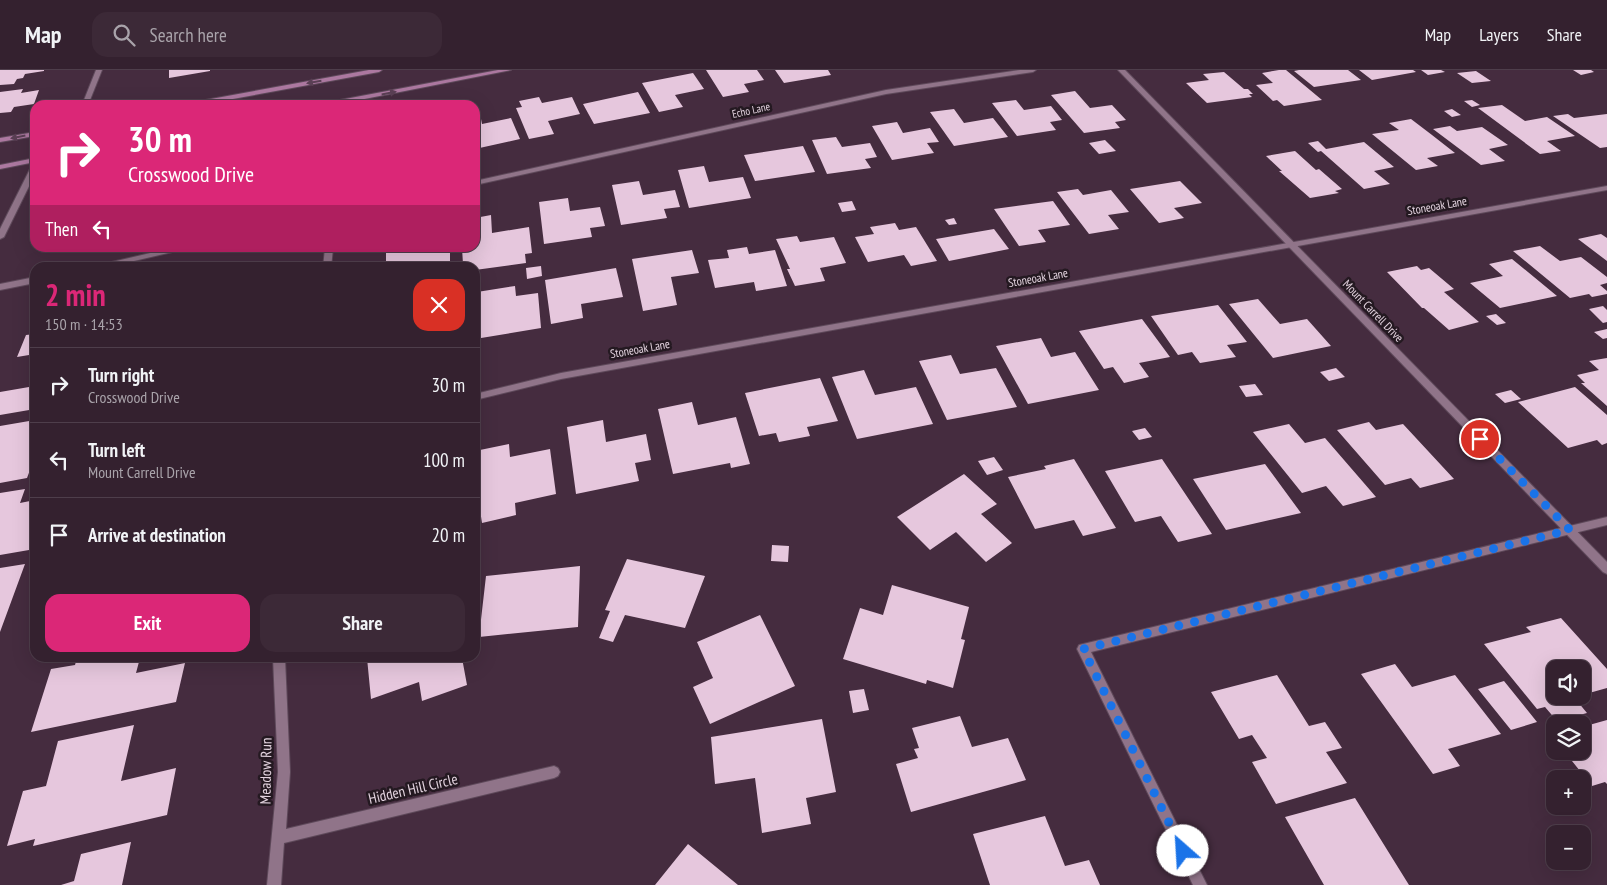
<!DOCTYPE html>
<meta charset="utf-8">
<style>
:root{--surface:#34212f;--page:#3c2937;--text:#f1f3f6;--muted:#a9a3aa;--line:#4e3e4b;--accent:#db2777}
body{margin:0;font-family:"PT Sans Narrow",sans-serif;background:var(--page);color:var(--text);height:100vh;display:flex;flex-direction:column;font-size:19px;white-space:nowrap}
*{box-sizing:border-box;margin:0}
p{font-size:16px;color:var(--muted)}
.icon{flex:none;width:28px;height:28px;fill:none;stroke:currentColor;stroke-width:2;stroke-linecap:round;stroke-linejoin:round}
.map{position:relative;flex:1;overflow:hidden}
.drawer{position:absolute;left:30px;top:192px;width:450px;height:400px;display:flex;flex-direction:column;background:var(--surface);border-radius:15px;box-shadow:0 5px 20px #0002,0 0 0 1px var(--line)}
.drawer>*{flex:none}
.top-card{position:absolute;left:30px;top:30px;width:450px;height:152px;border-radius:15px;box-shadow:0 5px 20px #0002,0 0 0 1px var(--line);background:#db2777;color:#fff;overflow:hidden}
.fabs{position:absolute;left:1546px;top:590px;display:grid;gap:10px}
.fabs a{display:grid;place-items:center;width:45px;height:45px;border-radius:10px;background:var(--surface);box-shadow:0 5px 20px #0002,0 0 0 1px var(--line);font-size:25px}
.pin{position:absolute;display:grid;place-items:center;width:42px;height:42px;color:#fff;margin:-21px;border:2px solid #fff;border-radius:50%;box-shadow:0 1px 5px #0007}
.me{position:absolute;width:55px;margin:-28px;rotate:334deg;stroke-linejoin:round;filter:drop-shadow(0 0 4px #0008)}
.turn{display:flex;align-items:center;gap:18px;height:105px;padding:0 15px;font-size:22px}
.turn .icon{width:65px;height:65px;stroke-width:2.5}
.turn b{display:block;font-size:35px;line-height:42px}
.then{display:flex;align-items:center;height:48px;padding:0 15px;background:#0003;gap:10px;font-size:19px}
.round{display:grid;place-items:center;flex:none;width:52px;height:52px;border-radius:15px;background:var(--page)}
.headline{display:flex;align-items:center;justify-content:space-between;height:85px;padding:0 15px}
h1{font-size:30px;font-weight:600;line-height:38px;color:var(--accent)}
.action{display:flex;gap:10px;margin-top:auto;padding:10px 15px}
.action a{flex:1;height:58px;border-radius:15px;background:var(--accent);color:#fff;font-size:20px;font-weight:600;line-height:58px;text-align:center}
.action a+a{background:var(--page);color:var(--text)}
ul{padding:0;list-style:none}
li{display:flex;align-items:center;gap:15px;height:75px;padding:0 15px;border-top:1px solid var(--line)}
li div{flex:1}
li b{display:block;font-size:19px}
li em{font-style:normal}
header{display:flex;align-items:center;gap:30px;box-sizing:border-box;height:70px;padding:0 25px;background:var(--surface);border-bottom:1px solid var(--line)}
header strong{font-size:24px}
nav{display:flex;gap:28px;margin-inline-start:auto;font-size:18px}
.search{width:350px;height:45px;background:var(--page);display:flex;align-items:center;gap:12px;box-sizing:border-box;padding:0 18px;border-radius:15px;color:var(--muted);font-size:19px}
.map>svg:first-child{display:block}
</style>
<header>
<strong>Map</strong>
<div class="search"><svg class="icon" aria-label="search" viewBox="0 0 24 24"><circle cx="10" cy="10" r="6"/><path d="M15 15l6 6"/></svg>Search here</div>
<nav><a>Map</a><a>Layers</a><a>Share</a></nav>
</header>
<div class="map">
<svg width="1607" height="815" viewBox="0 0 1607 815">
<rect width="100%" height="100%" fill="#452c3f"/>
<path fill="#e6c7dd" d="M0,0H44V1L25,4L23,8L17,9L14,14L0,15Z
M169,0H210V1L169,8Z
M706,0H757L764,10L744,14L749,22L723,27Z
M775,0H828L831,5L784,13Z
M1279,0H1286L1322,30L1284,36L1277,30L1273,31L1256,15L1273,13L1262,3Z
M1299,0H1348L1361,10L1314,17L1294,1Z
M1359,0H1413L1416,2L1372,10Z
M1421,0H1441L1445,2L1428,5Z
M1573,0H1591L1594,2L1581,5Z
M1476,1L1491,11L1472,13L1457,3Z
M1224,2L1244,19H1248L1253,24H1249L1252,27L1207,33L1186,13L1209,10L1203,4Z
M693,3L704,19L675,25L683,37L659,42L642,13Z
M23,19L21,23L39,20L34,34L14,37L11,42L0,43V22Z
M1075,21L1090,38L1112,35L1126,50L1115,52L1120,58L1084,63L1051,25Z
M638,22L650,43L594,54L583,34Z
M539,27L542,33L572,27L580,44L548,51L554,64L529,69L516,38L522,37L519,31Z
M1016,30L1024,40L1051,36L1062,50L1050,52L1056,60L1017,66L992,33Z
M1472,30L1480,35L1472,37L1464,31Z
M1502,35L1525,51L1547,47L1575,66L1547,71L1561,81L1540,84L1478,38Z
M954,39L964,53L993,48L1008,67L954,76L930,42Z
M1452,39L1461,45L1452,47L1444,41Z
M1568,44L1574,48L1607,44V77L1600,78L1553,46Z
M511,48L520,69L475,79V51L481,49L482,54Z
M1411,49L1432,65L1455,83L1427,88L1438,96L1416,100L1372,64L1399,60L1389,53Z
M897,52L903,63L930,58L939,72L927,73L934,83L892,90L872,56Z
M1450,56L1457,61L1482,57L1508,75L1489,79L1505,91L1481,95L1433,59Z
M836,67L842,77L870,73L877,87L865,89L871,98L827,104L812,70Z
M1105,70L1116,81L1099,84L1089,73Z
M1318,71L1326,79L1364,72L1394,97L1374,101L1390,114L1364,119L1321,81L1318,82L1308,73Z
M803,76L815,102L755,111L744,85Z
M1295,81L1316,100L1319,99L1342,119L1335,121L1339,123L1310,128L1279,101H1282L1266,86Z
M704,96L709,112L743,107L751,128L689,138L678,100Z
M639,111L643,125L675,120L680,137L664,139L667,148L621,155L612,115Z
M1180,111L1202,133L1174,138L1184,148L1159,153L1130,119Z
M1078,119L1083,125L1111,120L1129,142L1108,145L1119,159L1089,164L1057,122Z
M568,128L570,141L600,137L605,156L590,158L592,167L544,174L539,132Z
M852,131L856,140L842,142L838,133Z
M1053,131L1070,155L1038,160L1046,172L1019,176L994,139Z
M491,145L492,163L529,157L532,183L525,184L526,193L475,200V198H467V193L463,194L462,178H475V148Z
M954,148L957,154L949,155L945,150Z
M895,153L899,160L916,157L937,191L911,196L904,185L868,192L855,167L874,164L870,157Z
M994,159L1009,179L949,191L936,169Z
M1601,164L1607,168V191L1578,169Z
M797,166L800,172L834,167L846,193L820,198L825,211L795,216L787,199H790L776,169Z
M1540,176L1560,191L1581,187L1607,207V213L1600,215L1607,221V224L1592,227L1589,224L1570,228L1513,181Z
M747,177L749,184L775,180L787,216L756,221L754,212L715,218L708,190L729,188L727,180Z
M386,178H450V198H386Z
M692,180L699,203L671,207L677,235L643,241L632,189Z
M1512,189L1557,226L1500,238L1470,213L1503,206L1489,194Z
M541,196L542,206L527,209L526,198Z
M1417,196L1421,200L1429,198L1454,219L1444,222L1479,252L1449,260L1424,238H1422L1387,202Z
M616,198L623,227L581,234L583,248L551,254L545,210Z
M515,216L516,226L538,223L541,258L475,269L477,222Z
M1258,229L1280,254L1307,249L1331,276L1273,288L1229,234Z
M1218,235L1247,272L1227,275L1236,287L1200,293L1192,282L1178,285L1151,246Z
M1603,236L1607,240V252L1603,253L1589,239Z
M1496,244L1506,253L1497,255L1486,246Z
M1142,249L1170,287L1139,293L1149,307L1124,313L1113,297L1104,299L1079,261Z
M1607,259V268L1603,269L1594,262Z
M35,264V284L17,287L26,265Z
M1041,268L1051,287L1075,282L1099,320L1028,334L996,276Z
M951,285L960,304L996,298L1017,337L947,350L919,291Z
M1607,288V336L1581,313H1585L1577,305L1599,300L1589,291Z
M1336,298L1345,307L1329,311L1320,302Z
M864,300L875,325L916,317L933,354L857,369L832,307Z
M35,303V339L0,345V322L29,317Z
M820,308L838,351L807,357L810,366L779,372L776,363L759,366L745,323Z
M1255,314L1263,325L1246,327L1239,316Z
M1575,317L1607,345V373L1602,375L1597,370L1568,378L1518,332Z
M1511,320L1521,329L1505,333L1495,324Z
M692,332L698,355L736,347L750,394L731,398L730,393L673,404L658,339Z
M35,350V391L33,392L27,408L0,413V356Z
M603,350L606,372L646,364L651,390L635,393L639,411L576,424L567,357Z
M1369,352L1376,360L1403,354L1454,409L1420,418L1411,408L1385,415L1337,360Z
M1289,354L1305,373L1325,368L1376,427L1343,436L1326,416L1302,423L1253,362Z
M1145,358L1152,367L1139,370L1132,361Z
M509,374L510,387L550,379L556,424L515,433L516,445L482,453L480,440L475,441V381Z
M994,387L1003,400L987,405L978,391Z
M1074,389L1116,458L1083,466L1074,450L1035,459L1008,407L1046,399L1044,396Z
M1162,389L1212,464L1178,472L1161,446L1135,452L1105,401Z
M1265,394L1301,443L1226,460L1193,409Z
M964,404L997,434L981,444L1012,473L986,492L956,462L930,480L897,447Z
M25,419L20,433L35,430V464L29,480L0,485V423Z
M772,475L789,476L788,492L771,491Z
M627,489L705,506L685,558L625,545L613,572L599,568L610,541L605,540Z
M25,494L0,562V498Z
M580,496L578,557L479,567L486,506Z
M892,515L969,537L961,569L965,570L953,618L927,610L926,614L843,589L860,538L883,545Z
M760,545L795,616L710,654L693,617L713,608L697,572Z
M1561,548L1607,599V618L1582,625V599H1555V626H1573L1587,643L1557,651L1545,637L1537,639L1484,574L1531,562L1526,557Z
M77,588H140L136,603L185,593L176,632L31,662L51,599L75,595Z
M367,588H462L467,615L422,631L419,612L371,629Z
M1395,594L1412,617L1455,605L1501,664L1448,679L1460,696L1433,704L1361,604Z
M1277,605L1309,656L1325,652L1342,678L1326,682L1347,713L1276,734L1252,692L1267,688L1252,665L1239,669L1211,622Z
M1504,611L1537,652L1511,660L1478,619Z
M864,619L869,640L853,643L849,621Z
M960,646L972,677L1008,668L1026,710L911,742L896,694L918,688L914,679L919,678L912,658Z
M822,649L836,722L806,728L811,754L762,763L755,708L715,714L711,667Z
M1607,650V714L1605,712L1592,716L1564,681H1582V657Z
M134,655L121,711L176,698L167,745L33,776L35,769L7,776L23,721L46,716L58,671Z
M1355,728L1386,778L1409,815H1324L1285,747Z
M1045,746L1065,796L1089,790L1100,815H990L973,764Z
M131,772L122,815H61L74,811L81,784Z
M688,774L738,815H655Z"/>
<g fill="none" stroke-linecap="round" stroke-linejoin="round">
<defs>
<path id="minor" d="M96,0H102L88,35H82Z
M1020,0H1036L1033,2L886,24L475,115V111L886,20Z
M32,95H35V104L4,167L0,169V159Z
M1607,116V120L561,309L475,330V324L561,303Z
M172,178H185L181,180L104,198H86Z
M325,178H333L331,198H323Z
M35,207V213L0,220V214Z
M1607,447V455L1091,582L1207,815H1193L1079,583L1077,579L1079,575Z
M273,588H285L290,702L286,759L554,696L558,698L560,702L558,706L554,708L284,773L281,815H267L278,702Z"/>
<path id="tertiary" d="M1118,0H1125L1607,492V504L1603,502Z"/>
<path id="secondary" d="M369,0H382L379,2L200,35H186L189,33Z
M498,0H511L334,35H321L324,33Z
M35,62V66L0,72V68Z
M35,88V92L0,99V95Z"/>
</defs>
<use href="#minor" stroke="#5e495a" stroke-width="2"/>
<use href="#tertiary" stroke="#5e495a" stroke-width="2"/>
<use href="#secondary" stroke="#5e495a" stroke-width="2"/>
<use href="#minor" fill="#907489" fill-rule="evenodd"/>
<use href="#tertiary" fill="#907489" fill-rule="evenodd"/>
<use href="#secondary" fill="#ac78a0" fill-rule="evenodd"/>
</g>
<defs><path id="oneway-solid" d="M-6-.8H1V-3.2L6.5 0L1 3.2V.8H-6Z" transform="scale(1.25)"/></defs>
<g fill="#5a3f54">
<use href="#oneway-solid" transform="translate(314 12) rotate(170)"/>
<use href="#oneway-solid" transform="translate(389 23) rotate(-11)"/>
<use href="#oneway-solid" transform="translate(18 67) rotate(169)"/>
</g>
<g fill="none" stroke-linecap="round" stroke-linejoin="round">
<path stroke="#1a73e8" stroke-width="9" stroke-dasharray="0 16.2" d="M1183,781L1083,579L1570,460L1480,369"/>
</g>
<g text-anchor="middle" stroke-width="5" stroke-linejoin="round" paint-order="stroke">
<g font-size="11" fill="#e3d3df" stroke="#241921">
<text transform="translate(751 40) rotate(-12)" y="4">Echo Lane</text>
</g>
<g font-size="12" fill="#e3d3df" stroke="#241921">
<text transform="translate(1437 136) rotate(-10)" y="4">Stoneoak Lane</text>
<text transform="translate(1038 208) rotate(-10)" y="4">Stoneoak Lane</text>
<text transform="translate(1373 241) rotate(46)" y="4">Mount Carrell Drive</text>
<text transform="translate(640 279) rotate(-10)" y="4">Stoneoak Lane</text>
</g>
<g font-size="15" fill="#e3d3df" stroke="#241921">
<text transform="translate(266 701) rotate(-89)" y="5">Meadow Run</text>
<text transform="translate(413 719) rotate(-13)" y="5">Hidden Hill Circle</text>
</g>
</g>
</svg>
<div class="fabs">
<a><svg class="icon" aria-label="sound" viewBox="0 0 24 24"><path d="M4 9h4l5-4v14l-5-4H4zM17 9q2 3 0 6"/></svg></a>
<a><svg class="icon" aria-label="layers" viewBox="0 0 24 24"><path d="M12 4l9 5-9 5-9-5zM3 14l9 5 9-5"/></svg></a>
<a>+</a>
<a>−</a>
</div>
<div class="pin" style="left:1480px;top:369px;background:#d93025"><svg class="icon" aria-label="arrive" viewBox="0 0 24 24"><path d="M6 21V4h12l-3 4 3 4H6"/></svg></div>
<svg class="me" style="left:1183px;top:781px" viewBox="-20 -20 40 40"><circle r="19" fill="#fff"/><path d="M0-13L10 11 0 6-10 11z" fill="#1a73e8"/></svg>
<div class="top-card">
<div class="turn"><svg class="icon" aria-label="right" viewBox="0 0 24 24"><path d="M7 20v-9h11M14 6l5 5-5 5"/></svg><div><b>30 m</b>Crosswood Drive</div></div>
<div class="then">Then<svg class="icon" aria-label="left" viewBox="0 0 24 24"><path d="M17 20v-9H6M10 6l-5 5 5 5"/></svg></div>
</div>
<section class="drawer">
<div class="headline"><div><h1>2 min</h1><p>150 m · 14:53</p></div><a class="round" style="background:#d93025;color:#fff"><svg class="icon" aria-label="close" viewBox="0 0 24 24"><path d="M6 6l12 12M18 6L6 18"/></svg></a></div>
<ul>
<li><svg class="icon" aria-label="right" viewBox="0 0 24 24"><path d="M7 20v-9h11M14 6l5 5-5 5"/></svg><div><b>Turn right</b><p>Crosswood Drive</p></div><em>30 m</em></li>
<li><svg class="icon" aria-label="left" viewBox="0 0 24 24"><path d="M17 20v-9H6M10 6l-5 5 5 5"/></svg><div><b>Turn left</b><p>Mount Carrell Drive</p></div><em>100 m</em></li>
<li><svg class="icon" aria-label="arrive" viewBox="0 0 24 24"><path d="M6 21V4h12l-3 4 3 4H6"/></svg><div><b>Arrive at destination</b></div><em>20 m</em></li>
</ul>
<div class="action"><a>Exit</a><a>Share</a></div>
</section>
</div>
